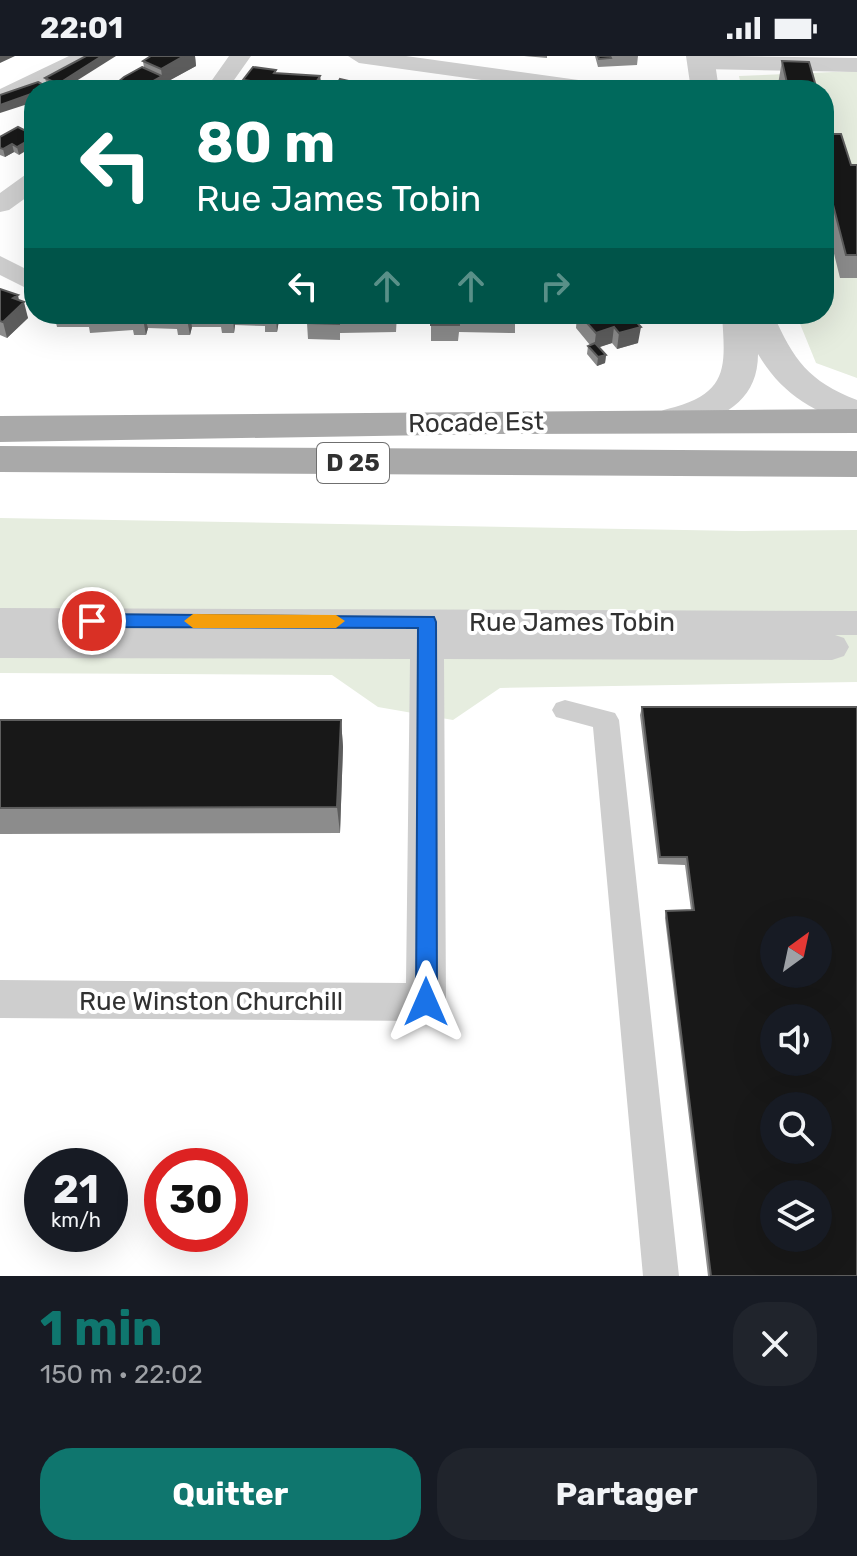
<!DOCTYPE html>
<html lang="fr">
<meta charset="utf-8">
<style>
:root{--surface:#171b24;--page:#20242c;--text:#f1f3f6;--muted:#9ea1a6;--accent:#0f766e}
body{margin:0;font-family:Rubik,sans-serif;background:var(--page);color:var(--text);height:100vh;display:flex;flex-direction:column;font-size:30px;white-space:nowrap}
*{box-sizing:border-box;margin:0}
p{font-size:26px;color:var(--muted)}
.icon{flex:none;width:44px;height:44px;fill:none;stroke:currentColor;stroke-width:2;stroke-linecap:round;stroke-linejoin:round}
.map{position:relative;height:1220px;overflow:hidden}
.details{display:flex;flex-direction:column;background:var(--surface);flex:1}
.details>*{flex:none}
.banner{position:absolute;left:24px;top:24px;width:810px;height:244px;border-radius:32px;box-shadow:0 8px 32px #0002;background:#00695c;color:#fff;overflow:hidden}
.needle{width:52px;rotate:33deg}
.buttons{position:absolute;left:760px;top:860px;display:grid;gap:16px}
.buttons a{display:grid;place-items:center;width:72px;height:72px;border-radius:50%;background:var(--surface);box-shadow:0 8px 32px #0002;font-size:40px}
.speed{position:absolute;left:24px;top:1092px;display:flex;gap:16px;font-size:40px;font-weight:700;text-align:center}
.speed>*{display:grid;place-content:center;width:104px;height:104px;border-radius:50%;background:var(--surface);box-shadow:0 8px 32px #0002;line-height:1}
.speed small{font-size:20px;font-weight:400}
.speed .limit{border:12px solid #d22;background:#fff;color:#111}
.pin{position:absolute;display:grid;place-items:center;width:68px;height:68px;color:#fff;margin:-34px;border:4px solid #fff;border-radius:50%;box-shadow:0 2px 8px #0007}
.me{position:absolute;width:88px;margin:-44px;rotate:0deg;stroke-linejoin:round;filter:drop-shadow(0 0 6px #0008)}
.turn{display:flex;align-items:center;gap:28px;height:168px;padding:0 40px;font-size:36px}
.turn .icon{width:104px;height:104px;stroke-width:2.5}
.turn b{display:block;font-size:56px;line-height:68px}
.lanes{display:flex;align-items:center;height:76px;padding:0 40px;background:#0003;justify-content:center;gap:40px;direction:ltr}
.lanes .off{opacity:.35}
.round{display:grid;place-items:center;flex:none;width:84px;height:84px;border-radius:32px;background:var(--page)}
.headline{display:flex;align-items:center;justify-content:space-between;height:136px;padding:0 40px}
h1{font-size:48px;font-weight:700;line-height:60px;color:var(--accent)}
.button{display:flex;gap:16px;margin-top:auto;padding:16px 40px}
.button a{flex:1;height:92px;border-radius:32px;background:var(--accent);color:#fff;font-size:32px;font-weight:700;line-height:92px;text-align:center}
.button a+a{background:var(--page);color:var(--text)}
.status{display:flex;justify-content:space-between;align-items:center;height:56px;padding:0 40px;background:var(--surface);direction:ltr}
.status svg{height:22px;fill:currentColor}
.map>svg:first-child{display:block}
</style>
<div class="status"><b>22:01</b><svg viewBox="0 0 49 12"><path d="M0 12V9h3v3zM5 12V6h3v6zM10 12V3h3v9zM15 12V0h3v12zM26 1h20v11H26zM47 4h2v5h-2z"/></svg></div>
<div class="map">
<svg width="857" height="1220" viewBox="0 0 857 1220">
<rect width="100%" height="100%" fill="#fff"/>
<path fill="#e6eddf" d="M857,15V322L816,307L796,258H824V34H742L739,20Z
M0,462L743,475L857,474V626L500,632L453,664L378,651L332,619L0,617Z"/>
<g fill="none" stroke-linecap="round" stroke-linejoin="round">
<path fill="#cecece" fill-rule="evenodd" d="M565,644L615,657L619,664L679,1220H643L593,671L556,661L552,654L556,647Z"/>
<path fill="#cecece" fill-rule="evenodd" d="M69,0H96L50,29L0,48V33Z
M229,0H251L227,34H205Z
M348,0H406L600,27L608,29L611,34H552L359,7Z
M732,0L857,2V16L701,13L690,6L699,0Z
M34,117V136L9,154L0,156V137L25,119Z
M0,200L34,217V236L0,219Z
M0,552L857,555V579H835L844,582L849,591L844,600L832,604L444,603L446,946L440,959L426,965L0,962V924L406,927L410,603L0,602Z"/>
<path fill="#cecece" fill-rule="evenodd" d="M686,0H714L719,34H691Z
M722,258H773C794,304 808,325 857,344V369C813,357 781,337 758,298C758,341 729,359 691,370C677,374 668,377 654,373L649,365C656,355 664,354 675,351C730,335 725,308 722,258Z"/>
<path fill="#a9a9a9" fill-rule="evenodd" d="M857,353V377L493,378L0,386V360Z
M0,390L857,395V421L0,416Z"/>
</g>
<path fill="#8c8c8c" d="M86,0L62,34H55L47,30L45,22Z
M151,0H195L196,10L152,34H113L119,30L118,26L144,12L143,5Z
M524,0H547V2Z
M595,0H638L637,9L598,11Z
M782,5L817,34H777Z
M320,20L321,28L317,34H262L244,31L243,24Z
M824,61L830,78L851,109H857V222H840L824,157Z
M18,71L19,99L14,96L5,101L0,99V81Z
M0,233L19,244L28,262L7,282L0,279Z
M54,258H280L277,276H265V270L235,269L234,277H222L221,271H192L190,279H178L177,273L148,272L146,279H134L133,274L90,277L89,271H57Z
M308,258H397L396,276L340,277V284L308,283L307,267Z
M431,258H515V277L459,276L458,285H431Z
M577,258H629L638,287L617,293L612,287L599,291L606,299L605,307L597,310L587,298L588,290L590,289L576,272Z
M642,651L857,1220H708L665,862L666,855L691,854L685,809L658,808L640,659Z
M0,664H341L343,691L340,777L0,778Z"/>
<path fill="#5d5d5d" d="M0,0H15L0,7Z
M102,0H116L62,34H59L58,28Z
M184,0H195L196,10L163,28L161,13Z
M162,20L163,28L152,34H137Z
M320,20L321,28L317,34H312Z
M34,37V46L0,57V49Z
M34,81V90L19,99L17,91Z
M12,88L14,96L5,101L3,93Z
M18,239L20,249L24,246L28,262L7,282L3,266L13,242Z
M144,258L148,272L146,279L143,263Z
M189,258H190L192,271L190,279L187,263Z
M233,258H234L235,269L234,277Z
M276,258H280L277,276L276,260Z
M614,271L612,287L594,293L596,277Z
M641,271L638,287L617,293L619,277Z
M606,299L605,307L597,310L598,301Z
M341,664L343,691L340,777L337,751Z"/>
<path fill="#181818" stroke="#5d5d5d" stroke-width="2" fill-rule="evenodd" d="M86,0H102L58,28L45,22Z
M151,0H184L161,13L143,5Z
M598,0H610L611,2L599,3Z
M782,5L809,6L817,34H780L779,27H787Z
M142,11L162,20L137,34H113L122,28L118,26L124,21Z
M253,11L276,14L274,17L320,20L312,33L243,24Z
M340,23L383,33L384,30L409,33L334,34Z
M429,25L466,28L463,34H424Z
M38,26L49,32L43,34H34V37L0,49V39Z
M824,61H825L830,78H841L851,109H857V199H846L824,114Z
M18,71L34,79V81L17,91L12,88L3,93L0,92V81Z
M0,233L18,239L13,242L24,246L3,266L0,265Z
M87,258H125L87,261Z
M132,258H144L143,263H131Z
M176,258H189L187,263H175Z
M220,258H233L232,261H220Z
M264,258H276V260H264Z
M308,258H396V260L339,261V268L307,267Z
M431,258H515V261L459,260V269H431Z
M579,258H629L641,271L619,277L614,271L596,277Z
M595,287L606,299L598,301L588,290Z
M642,651H857V1220H711L666,855L694,854L687,801H660ZM774,874H818V918H774ZM774,962H818V1006H774ZM774,1050H818V1094H774ZM774,1138H818V1182H774Z
M0,664H341L337,751L0,752Z"/>
<path fill="#1a73e8" stroke="#114b97" stroke-width="2" d="M92,558L434,561L436,566L437,946L434,953L426,956L419,953L416,946L418,572L92,571L83,565Z"/>
<path fill="#f59e0b" d="M193,558L336,559L345,565L336,572H193L184,565Z"/>
<g text-anchor="middle" stroke-width="8" stroke-linejoin="round" paint-order="stroke">
<rect fill="#fff" stroke="#6f6f6f" stroke-width="2" x="317" y="387" width="72" height="40" rx="6"/>
<g font-size="24" font-weight="bold" fill="#313131">
<text x="353" y="415">D 25</text>
</g>
<g font-size="26" fill="#313131" stroke="#fff">
<text transform="translate(476 366) rotate(-1)" y="9">Rocade Est</text>
<text x="572" y="575">Rue James Tobin</text>
<text x="211" y="954">Rue Winston Churchill</text>
</g>
</g>
</svg>
<div class="buttons">
<a><svg class="needle" viewBox="-14 -14 28 28"><path d="M0-13l5 13h-10z" fill="#e53935"/><path d="M0 13l5-13h-10z" fill="#9ea1a6"/></svg></a>
<a><svg class="icon" aria-label="sound" viewBox="0 0 24 24"><path d="M4 9h4l5-4v14l-5-4H4zM17 9q2 3 0 6"/></svg></a>
<a><svg class="icon" aria-label="search" viewBox="0 0 24 24"><circle cx="10" cy="10" r="6"/><path d="M15 15l6 6"/></svg></a>
<a><svg class="icon" aria-label="layers" viewBox="0 0 24 24"><path d="M12 4l9 5-9 5-9-5zM3 14l9 5 9-5"/></svg></a>
</div>
<div class="speed"><div>21<small>km/h</small></div><div class="limit">30</div></div>
<div class="pin" style="left:92px;top:565px;background:#d93025"><svg class="icon" aria-label="arrive" viewBox="0 0 24 24"><path d="M6 21V4h12l-3 4 3 4H6"/></svg></div>
<svg class="me" style="left:426px;top:946px" viewBox="-20 -20 40 40"><path d="M0-17L14 15 0 8-14 15z" fill="#1a73e8" stroke="#fff" stroke-width="4"/></svg>
<div class="banner">
<div class="turn"><svg class="icon" aria-label="left" viewBox="0 0 24 24"><path d="M17 20v-9H6M10 6l-5 5 5 5"/></svg><div><b>80 m</b>Rue James Tobin</div></div>
<div class="lanes"><svg class="icon" aria-label="left" viewBox="0 0 24 24"><path d="M17 20v-9H6M10 6l-5 5 5 5"/></svg><svg class="icon off" aria-label="ahead" viewBox="0 0 24 24"><path d="M12 20V5M6 11l6-6 6 6"/></svg><svg class="icon off" aria-label="ahead" viewBox="0 0 24 24"><path d="M12 20V5M6 11l6-6 6 6"/></svg><svg class="icon off" aria-label="right" viewBox="0 0 24 24"><path d="M7 20v-9h11M14 6l5 5-5 5"/></svg></div>
</div>
</div>
<section class="details">
<div class="headline"><div><h1>1 min</h1><p>150 m · 22:02</p></div><a class="round"><svg class="icon" aria-label="close" viewBox="0 0 24 24"><path d="M6 6l12 12M18 6L6 18"/></svg></a></div>
<div class="button"><a>Quitter</a><a>Partager</a></div>
</section>
